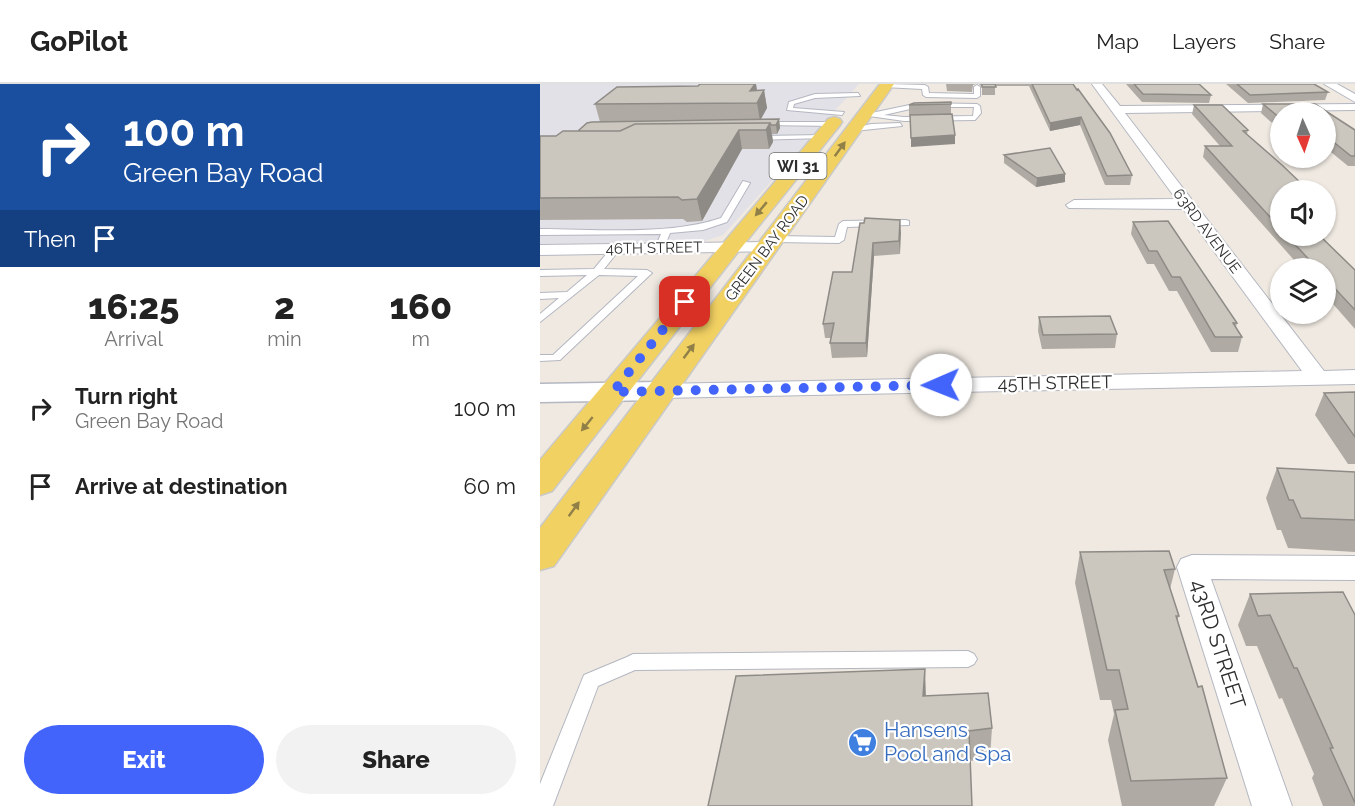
<!DOCTYPE html>
<style>
:root{--surface:#fff;--page:#f2f2f2;--text:#222;--muted:#767676;--line:#e0e0e0;--accent:#4264fb}
body{margin:0;font-family:Raleway,sans-serif;background:var(--page);color:var(--text);height:100vh;display:flex;flex-direction:column;font-size:22px;white-space:nowrap}
*{box-sizing:border-box;margin:0}
p{font-size:20px;color:var(--muted)}
.icon{flex:none;width:33px;height:33px;fill:none;stroke:currentColor;stroke-width:2;stroke-linecap:round;stroke-linejoin:round}
.map{position:relative;flex:1;overflow:hidden}
.drawer{display:flex;flex-direction:column;background:var(--surface);width:540px}
.drawer>*{flex:none}
.hud{background:#1a4fa0;color:#fff;overflow:hidden}
.needle{width:39px;rotate:177deg}
.buttons{position:absolute;left:730px;top:18px;display:grid;gap:12px}
.buttons a{display:grid;place-items:center;width:66px;height:66px;border-radius:50%;background:var(--surface);box-shadow:0 2px 4px #0004;font-size:30px}
.pin{position:absolute;display:grid;place-items:center;width:51px;height:51px;color:#fff;margin:-26px;border-radius:12px;box-shadow:0 3px 9px #0006}
.me{position:absolute;width:66px;margin:-33px;rotate:269deg;stroke-linejoin:round;filter:drop-shadow(0 0 4px #0008)}
.turn{display:flex;align-items:center;gap:21px;height:126px;padding:0 24px;font-size:27px}
.turn .icon{width:78px;height:78px;stroke-width:2.5}
.turn b{display:block;font-size:42px;line-height:51px}
.then{display:flex;align-items:center;height:57px;padding:0 24px;background:#0003;gap:12px;font-size:22px}
.eta{display:flex;justify-content:space-evenly;align-items:center;height:102px;text-align:center}
.eta b{font-size:36px;font-weight:800;line-height:42px}
.action{display:flex;gap:12px;margin-top:auto;padding:12px 24px}
.action a{flex:1;height:69px;border-radius:36px;background:var(--accent);color:#fff;font-size:24px;font-weight:800;line-height:69px;text-align:center}
.action a+a{background:var(--page);color:var(--text)}
ul{padding:0;list-style:none}
li{display:flex;align-items:center;gap:18px;height:78px;padding:0 24px}
li div{flex:1}
li b{display:block;font-size:22px}
li em{font-style:normal}
header{display:flex;align-items:center;gap:36px;box-sizing:border-box;height:84px;padding:0 30px;background:var(--surface);border-bottom:2px solid var(--line)}
header strong{font-size:28px}
nav{display:flex;gap:33px;margin-inline-start:auto;font-size:21px}
main{display:flex;flex:1;min-height:0}
.map>svg:first-child{display:block}
</style>
<header>
<strong>GoPilot</strong>
<nav><a>Map</a><a>Layers</a><a>Share</a></nav>
</header>
<main>
<section class="drawer">
<div class="hud">
<div class="turn"><svg class="icon" aria-label="right" viewBox="0 0 24 24"><path d="M7 20v-9h11M14 6l5 5-5 5"/></svg><div><b>100 m</b>Green Bay Road</div></div>
<div class="then">Then<svg class="icon" aria-label="arrive" viewBox="0 0 24 24"><path d="M6 21V4h12l-3 4 3 4H6"/></svg></div>
</div>
<div class="eta">
<div><b>16:25</b><p>Arrival</p></div>
<div><b>2</b><p>min</p></div>
<div><b>160</b><p>m</p></div>
</div>
<ul>
<li><svg class="icon" aria-label="right" viewBox="0 0 24 24"><path d="M7 20v-9h11M14 6l5 5-5 5"/></svg><div><b>Turn right</b><p>Green Bay Road</p></div><em>100 m</em></li>
<li><svg class="icon" aria-label="arrive" viewBox="0 0 24 24"><path d="M6 21V4h12l-3 4 3 4H6"/></svg><div><b>Arrive at destination</b></div><em>60 m</em></li>
</ul>
<div class="action"><a>Exit</a><a>Share</a></div>
</section>
<div class="map">
<svg width="815" height="722" viewBox="0 0 815 722">
<rect width="100%" height="100%" fill="#efe9e1"/>
<path fill="#e3e1e8" d="M0,0H319L183,151L165,157L149,158L0,160Z"/>
<g fill="none" stroke-linecap="round" stroke-linejoin="round">
<defs>
<path id="lane" d="M346,0L385,1L388,3L389,9L434,10V3L437,1L440,3V12L437,14L386,13L383,11L382,5L344,3Z
M318,9L320,12L275,14L254,20L253,24L304,28L302,31L247,26L249,18L275,10Z
M379,19L437,20L440,22L441,29L435,36L364,37L322,31ZM379,23H434L433,32L364,33L344,31Z
M223,38H293L296,40L293,42L221,41Z
M360,39L362,42L314,47L311,45L331,40Z
M282,51L284,54L216,56L213,54L216,52Z
M203,97L210,99L187,138L163,146L130,149L123,166L115,164L121,150L0,151V145C56,145 128,152 181,134Z
M366,136L369,137V141L307,143L304,156L299,159L235,158L231,155L235,152L295,153L299,140L303,137Z
M75,162L80,165L64,185L107,186L112,189L20,276L0,277V271H13L98,192L59,191L0,238V230L19,214L0,215V209L27,208L47,191L0,192V186L54,185L72,163Z
M428,567L434,570L437,575L434,580L428,583L95,586L58,602L13,722H0V700L44,591L87,573L93,570Z"/>
<path id="street" d="M552,0H562L580,22L815,20V26L585,29L784,287L815,286V300L119,314L111,312L107,307L111,302L119,300L762,287L643,125L529,124L526,121L534,116L636,115Z
M784,0H797L815,10V18Z
M228,158L234,159L237,163L234,167L0,171V161Z
M652,471L815,472V496L671,495L752,722H712L637,483L641,475Z"/>
<path id="secondary" d="M119,298L130,301L134,307L130,313L119,316L0,318V300Z"/>
<path id="primary" d="M340,0H354L14,482L0,486V444Z
M294,33L300,35L302,38L300,41L197,169L12,407L0,411V376L288,35Z"/>
</defs>
<use href="#lane" stroke="#b4b7c1" stroke-width="2"/>
<use href="#street" stroke="#b4b7c1" stroke-width="2"/>
<use href="#secondary" stroke="#b4b7c1" stroke-width="3"/>
<use href="#primary" stroke="#c9c9c9" stroke-width="3"/>
<use href="#lane" fill="#fff" fill-rule="evenodd"/>
<use href="#street" fill="#fff" fill-rule="evenodd"/>
<use href="#secondary" fill="#fff" fill-rule="evenodd"/>
<use href="#primary" fill="#f2d163" fill-rule="evenodd"/>
</g>
<path fill="#afaba4" d="M160,0H216L217,7L224,6L227,24L220,36L239,35L240,44L237,50H232L233,58L229,65H202L162,137L147,138L143,135L0,136V52H16L38,47L60,38L55,20L158,2Z
M406,0H436L433,1L432,8L407,7Z
M439,0H533L592,91L590,101H565L540,41L510,47L489,2H455V11H442V3Z
M586,0H659L671,11L669,19L602,18Z
M686,0H774L788,8L785,16L708,19Z
M411,18V30L369,31V21Z
M723,20H775L815,46V82H808L786,64V28H741V47L721,29Z
M654,21L708,46L707,50L741,106V152H780L815,186V245L786,212V184H761L663,73L665,62H680L652,30Z
M464,71L525,98L496,103L464,79Z
M360,136V170L334,172L327,273L292,274L290,259L291,254H285L283,240L312,188L324,139Z
M593,138L697,239L696,243L702,253L698,268H671L637,207H629L614,180H607L591,150Z
M499,233L577,250L575,264L502,265L498,247Z
M815,308V380H808L775,331L784,309Z
M737,384L815,388V468L748,464L741,446H737L726,414Z
M540,468L635,485L630,505L639,532L637,537L687,694L674,722H582L568,656L574,630L571,616H560L535,499Z
M710,510L815,531V722H783L772,694L774,690L742,614L739,615L717,562H706L698,541Z
M386,612L452,644L450,674L430,677Z"/>
<path fill="#8e8b86" d="M215,0H216L218,15L210,7Z
M224,6L227,24L220,37L217,19Z
M541,33L540,41L510,47V39Z
M239,35L240,44L237,50L236,41Z
M230,39L233,58L229,65L226,46Z
M199,46L202,65L162,137L157,115Z
M415,51V60L371,63V54Z
M525,90V98L496,103L497,94Z
M360,136L361,149L360,170L359,157Z
M333,159L334,172L327,273L326,259Z
M385,585L386,615L383,612Z"/>
<path fill="#cbc7bf" stroke="#8e8b86" stroke-width="1.5" d="M160,0H215L210,7L224,6L217,19L55,20L77,3L158,2Z
M442,0H455L456,3H442Z
M492,0H533L537,6L538,5L570,49L592,91L567,92L541,33L510,39Z
M594,0H659L671,11L603,10Z
M697,0H774L788,8L710,11Z
M411,18V20L369,21L374,19Z
M723,20H775L815,46V72H811L786,52V28H741V35Z
M654,21H682L708,46L703,47L742,81L768,106H741V145L665,62H692Z
M412,30L415,51L371,54L370,31Z
M239,35L236,41H231L230,39L95,40L80,47H38L47,39L52,38Z
M230,39L226,46H199L157,115L142,116L138,113L0,114V52H16L23,47H80L95,40Z
M510,64L525,90L497,94L464,71Z
M325,134L360,136L359,157L333,159L326,259H290L294,239L283,240L293,188H312L320,139H324Z
M628,137L697,239H693L702,253H675L640,193H632L617,167H609L593,138Z
M747,152H780L815,186V226L786,195V184H777Z
M570,232L577,250L503,251L499,233Z
M815,308V353L784,309Z
M737,384L815,388V436L761,434L753,416H749Z
M629,467L635,485L624,486L639,532H636L658,603L662,602L687,694L591,697L575,626L588,625L579,586H567L540,468Z
M803,508L815,531V719L790,664H793L757,584H754L730,531L718,532L710,510Z
M385,585L383,612L448,609L452,644L429,647L432,722H168L196,592Z"/>
<defs><path id="oneway-solid" d="M-6-.8H1V-3.2L6.5 0L1 3.2V.8H-6Z" transform="scale(1.5)"/></defs>
<g fill="#908048">
<use href="#oneway-solid" transform="translate(300 65) rotate(-54)"/>
<use href="#oneway-solid" transform="translate(221 125) rotate(130)"/>
<use href="#oneway-solid" transform="translate(149 267) rotate(-53)"/>
<use href="#oneway-solid" transform="translate(47 340) rotate(129)"/>
<use href="#oneway-solid" transform="translate(34 425) rotate(-54)"/>
</g>
<g fill="none" stroke-linecap="round" stroke-linejoin="round">
<path stroke="#4264fb" stroke-width="10" stroke-dasharray="0 18" d="M145,218L73,308L401,301"/>
</g>
<defs>
<symbol id="supermarket-disc" viewBox="-11 -11 22 22"><circle r="9.5" fill="#3f7fe0" stroke="#fff"/><path d="M-6-5.5h2.5l.6 2H6L4.5 2H-2.5L-4.4-4H-6ZM-1.5 3.2a1.3 1.3 0 1 0 .1 0ZM3 3.2a1.3 1.3 0 1 0 .1 0Z" fill="#fff"/></symbol>
</defs>
<g fill-rule="evenodd">
<use href="#supermarket-disc" x="306" y="642" width="33" height="33"/>
</g>
<g text-anchor="middle" stroke-width="4.5" stroke-linejoin="round" paint-order="stroke">
<g font-size="15" fill="#2e2e2e" stroke="#fff">
<text transform="translate(667 147) rotate(53)" y="5">63RD AVENUE</text>
<text transform="translate(114 164) rotate(-1)" y="5">46TH STREET</text>
<text transform="translate(227 164) rotate(-53)" y="5">GREEN BAY ROAD</text>
</g>
<rect fill="#fff" stroke="#6d6d6d" stroke-width="1.5" x="229.5" y="69" width="57" height="26" rx="4.5"/>
<g font-size="16" font-weight="bold" fill="#2e2e2e">
<text x="258" y="88">WI 31</text>
</g>
<g font-size="18" fill="#2e2e2e" stroke="#fff">
<text transform="translate(515 299) rotate(-1)" y="6">45TH STREET</text>
</g>
<g font-size="21" fill="#2e2e2e" stroke="#fff">
<text transform="translate(678 560) rotate(72)" y="7">43RD STREET</text>
</g>
<g font-size="21" fill="#366cbe" stroke="#fff" text-anchor="start">
<text x="344" y="653">Hansens<tspan x="344" dy="24">Pool and Spa</tspan></text>
</g>
</g>
</svg>
<div class="buttons">
<a><svg class="needle" viewBox="-14 -14 28 28"><path d="M0-13l5 13h-10z" fill="#e53935"/><path d="M0 13l5-13h-10z" fill="#767676"/></svg></a>
<a><svg class="icon" aria-label="sound" viewBox="0 0 24 24"><path d="M4 9h4l5-4v14l-5-4H4zM17 9q2 3 0 6"/></svg></a>
<a><svg class="icon" aria-label="layers" viewBox="0 0 24 24"><path d="M12 4l9 5-9 5-9-5zM3 14l9 5 9-5"/></svg></a>
</div>
<div class="pin" style="left:145px;top:218px;background:#d93025"><svg class="icon" aria-label="arrive" viewBox="0 0 24 24"><path d="M6 21V4h12l-3 4 3 4H6"/></svg></div>
<svg class="me" style="left:401px;top:301px" viewBox="-20 -20 40 40"><circle r="19" fill="#fff"/><path d="M0-13L10 11 0 6-10 11z" fill="#4264fb"/></svg>
</div>
</main>
